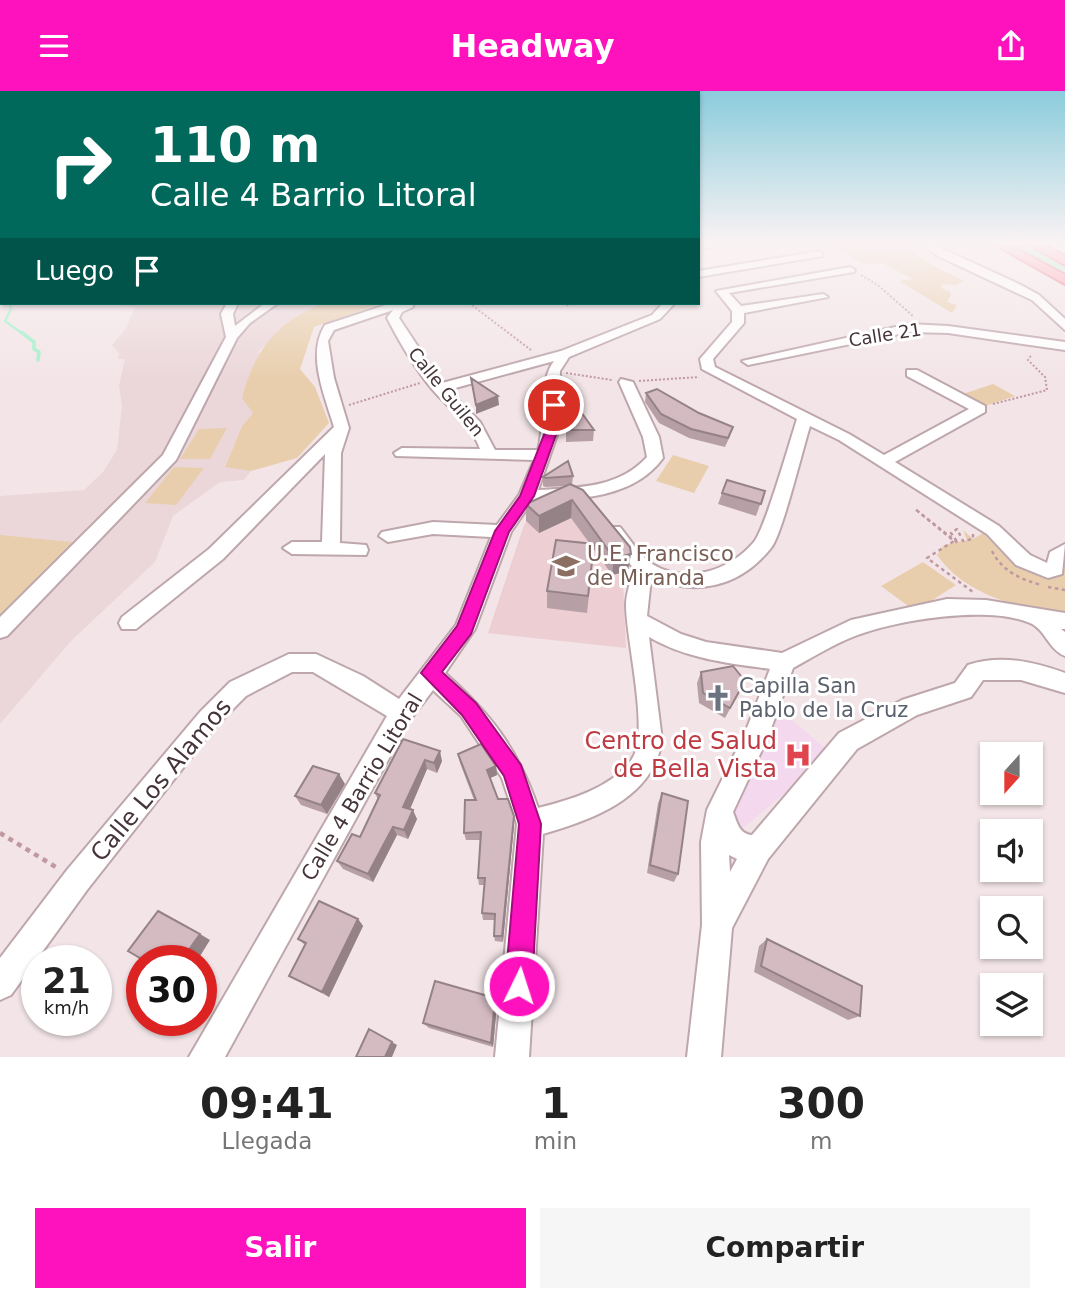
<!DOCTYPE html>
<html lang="es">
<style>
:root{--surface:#fff;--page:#f6f6f6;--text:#222;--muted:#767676;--accent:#fd12bd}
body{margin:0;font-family:"DejaVu Sans",sans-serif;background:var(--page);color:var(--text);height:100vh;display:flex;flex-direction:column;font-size:26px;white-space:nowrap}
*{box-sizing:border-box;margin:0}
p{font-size:23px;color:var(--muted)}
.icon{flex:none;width:38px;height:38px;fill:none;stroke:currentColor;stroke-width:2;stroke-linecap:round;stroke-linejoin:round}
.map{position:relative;height:966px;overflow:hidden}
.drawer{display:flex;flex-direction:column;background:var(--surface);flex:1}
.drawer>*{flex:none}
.banner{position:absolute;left:0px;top:0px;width:700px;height:214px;box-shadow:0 2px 5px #0004;background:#00695c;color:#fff;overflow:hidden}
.needle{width:46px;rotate:201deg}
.buttons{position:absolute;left:980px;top:651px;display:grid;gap:14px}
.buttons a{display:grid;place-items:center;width:63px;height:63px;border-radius:0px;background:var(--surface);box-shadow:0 2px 5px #0004;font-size:35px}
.speed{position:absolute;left:21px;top:854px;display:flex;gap:14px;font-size:35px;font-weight:700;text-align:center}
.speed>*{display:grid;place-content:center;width:91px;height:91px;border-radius:50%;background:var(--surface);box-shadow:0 2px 5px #0004;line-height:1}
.speed small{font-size:18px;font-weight:400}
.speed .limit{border:10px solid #d22;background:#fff;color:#111}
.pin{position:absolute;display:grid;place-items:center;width:60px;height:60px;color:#fff;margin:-30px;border:4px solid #fff;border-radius:50%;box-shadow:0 2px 7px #0007}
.me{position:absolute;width:77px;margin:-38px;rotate:4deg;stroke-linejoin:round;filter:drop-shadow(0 0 5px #0008)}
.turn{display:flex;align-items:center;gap:24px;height:147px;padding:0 35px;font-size:32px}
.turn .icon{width:91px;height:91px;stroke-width:2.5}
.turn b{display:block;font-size:49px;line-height:60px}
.then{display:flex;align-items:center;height:66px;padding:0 35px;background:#0003;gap:14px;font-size:26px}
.eta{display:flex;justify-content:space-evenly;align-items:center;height:119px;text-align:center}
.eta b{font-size:42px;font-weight:600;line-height:49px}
.action{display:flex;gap:14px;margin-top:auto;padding:14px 35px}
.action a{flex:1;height:80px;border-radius:0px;background:var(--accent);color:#fff;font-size:28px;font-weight:600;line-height:80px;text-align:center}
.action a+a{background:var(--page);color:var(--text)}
header{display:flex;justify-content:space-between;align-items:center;height:91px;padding:0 35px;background:var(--accent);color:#fff;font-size:32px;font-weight:600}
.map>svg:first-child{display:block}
</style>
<header><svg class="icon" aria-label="menu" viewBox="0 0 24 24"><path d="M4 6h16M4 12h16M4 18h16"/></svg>Headway<svg class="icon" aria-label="share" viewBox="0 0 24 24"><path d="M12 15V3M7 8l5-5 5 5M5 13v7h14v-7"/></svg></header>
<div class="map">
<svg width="1065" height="966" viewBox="0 0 1065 966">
<rect width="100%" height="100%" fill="#f3e5e7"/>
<path fill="#ebd7da" d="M126,212H324L297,225L259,260L253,322L242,335L225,375L251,380L244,389L220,391L173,425L155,471L71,550L0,633V405L84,399L103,381L117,359L122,315L119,295L125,268H118L119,262L112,254L125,239L135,216L126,215Z"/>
<path fill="#ecced3" d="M567,409L622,467L626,557L488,542L524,434L534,418Z"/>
<path fill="#f4d8ed" d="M779,618L825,657L791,697L742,738L730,724Z"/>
<path fill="#e8ceac" d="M827,152H867L877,158L883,154L882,152H900L934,175L964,190L956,194L943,193L941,197L949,200L951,204L947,211L957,214L952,222L899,190L913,188L882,172L865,173Z
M324,212H382L314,236L300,278L315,296L329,332L297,367L251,380L225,376L242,335L253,322L242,307C254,260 277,230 324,212Z
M993,293L1015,305L982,316L960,304Z
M227,337L210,368H180L199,338Z
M673,364L709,375L694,402L656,390Z
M174,376L204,377L176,414L145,412Z
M963,439L973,448L983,442C1010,467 1026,487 1065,475V522C1020,519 964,503 937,464L944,454L967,449Z
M0,444L82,452L0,532Z
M923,471L956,494L915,520L881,495Z"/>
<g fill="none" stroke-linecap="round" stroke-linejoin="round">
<path stroke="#9ff1ca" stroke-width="2.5" d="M10,212L11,218L5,230L23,243"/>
<path stroke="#9ff1ca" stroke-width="3.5" d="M21,241L34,251V258L39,261L38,269"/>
<path fill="#9ff1ca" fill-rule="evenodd" d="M1008,152H1024L1065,174V184Z"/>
<defs>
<path id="minor" d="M706,152H723L708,157L703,154Z
M919,152H930L1021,194L1039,204L1065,228V239L1032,209L938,165Z
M820,160L823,165L698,186V180Z
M850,176L855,179L854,181L729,202L741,215L823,203L828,206L744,222V232L713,268L715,276L849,343L884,364L969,318L907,285V279H917L985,315V321L895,371L999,435L1030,464L1047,472L1050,461L1065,453L1062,483L1048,487L1016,474L987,443L839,349L810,335C803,357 782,444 771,457C739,497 696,505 651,487L647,525L681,543L706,551L782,562L851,529L947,508L986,509L1065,522V538H1061L1065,541V565C1049,559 1045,538 1030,532C988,514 897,529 855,545C834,553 813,566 793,577L768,646L733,721C737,731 739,743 752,744L839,642L902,609L955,592L968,574C1001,563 1034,571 1065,582V602L1021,589H983L971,606L917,624L857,658L768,768L732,837L721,966H687L702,834L701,751L707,719L745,642L770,578C728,572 687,568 649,546L662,649C653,708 593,728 543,743L529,966H495L517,733L502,687L461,625L433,599L410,629L225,966H189L387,625L313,581H292L246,605L216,635L87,799L11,904L0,909V867L67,779L200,621L230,591L289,563H316L363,585L399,608L456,534L491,446L433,443L388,451L379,445L382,441L433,431L497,434L519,404L534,369L396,365L394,362L402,357L480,358C471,332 449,318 432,298C414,276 400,252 387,227L393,219L334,239L328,250L334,287L349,337L341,362L340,452L366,454L368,459L366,464L292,463L283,457L292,451H322L325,363L223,468L136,538H122L119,532L122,526L209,458L334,336C325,305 306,264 325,234L392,212H413V216L402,221L399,227L442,292L561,260L652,224L663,212H675L660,228L569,266L560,280L558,341L538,399C577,397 619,397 647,366L643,346L619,291L621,288L633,291L659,346L663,367C633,408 578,408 532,410L511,441L475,538L445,582C491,623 518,658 538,717C570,709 612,697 632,668C650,642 626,549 626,514C626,502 631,490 634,478L608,444L605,440L608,436H620C629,447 640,465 652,473C687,494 729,480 754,451C765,438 790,350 797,328L702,278L700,268L732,231V220L716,200ZM554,270C537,293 546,332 538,359H495L480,331L448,299ZM729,764L737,768L730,781Z
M227,212H238L233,223L235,235L265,212H278L250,232L237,247L176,369L7,545L0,547V526L163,364L226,246L221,223Z
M909,233L948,235L1065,251V259L948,242L909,241L748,274L742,270Z"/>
<path id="major" d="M992,152H1006L1065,184V193Z
M1027,152H1041L1065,165V174Z"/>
</defs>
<use href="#minor" stroke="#bea7ac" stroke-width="4"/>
<use href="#major" stroke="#e56078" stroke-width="4"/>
<path stroke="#c098a2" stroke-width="2" stroke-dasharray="2 2" stroke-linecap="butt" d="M861,184L879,195L913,225
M469,212L531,259
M563,212L569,215
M566,282L612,289
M639,290L699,286
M993,313L1047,299L1045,286L1028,269L1032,263
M349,314L420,292"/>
<path stroke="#c098a2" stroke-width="2.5" stroke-dasharray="3.5 3.5" stroke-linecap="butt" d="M973,443V448L963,450L957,438L951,442L958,452L915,418L954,450L927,467L973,501
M992,460C1002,480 1020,488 1041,494
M1048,496L1065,499"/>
<path stroke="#c098a2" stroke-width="4.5" stroke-dasharray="5 5" stroke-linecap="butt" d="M0,742L59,778"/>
<use href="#minor" fill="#fff" fill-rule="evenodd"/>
<use href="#major" fill="#ff91a3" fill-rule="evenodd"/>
</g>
<path fill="#b6a0a6" d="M646,302L730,345L725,356L689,347L659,332L645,311Z
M566,339H594L593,350L566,351Z
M573,385L572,394L628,480L612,484L594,458L587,522L547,517V500L590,453L571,427L539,442L526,430V413L566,395L546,396L543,395V386Z
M765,400L756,425L718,413L722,402Z
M701,581L745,590L725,627L699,612L697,592Z
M403,648L442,670L437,682L427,678L410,718L417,728L408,748L397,744L373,791L343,778L337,770L360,746L378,709L375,702Z
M458,663L496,675L497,684L490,687L498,708L514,733L503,851L495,850L494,845L495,829H483L482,822L484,794H479L478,787L480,749H466L464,742L474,709L460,672Z
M345,693L327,723L301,714L295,705Z
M662,702L678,783L674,791L647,782L658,712Z
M358,828L363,835L329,906L289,885L305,854L298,848Z
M767,848L860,925L848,929L754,881L759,855Z
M497,914L493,956L429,937L423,932Z"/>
<path fill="#948287" d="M498,305L499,314L476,323V314Z
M572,409L571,427L539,442V425Z
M631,463L628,480L612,484L614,467Z
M440,660L442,670L437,682L434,672Z
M425,669L427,678L407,725L403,716Z
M496,675L497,684L488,688L487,679Z
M339,683L345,693L327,723L321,714Z
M413,719L417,728L408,748L404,739Z
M514,725V733L503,851L502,845Z
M393,736L397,744L373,791L368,783Z
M358,828L363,835L329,906L322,901Z
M200,843L210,849L197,870H181Z
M495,907L497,914L493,956L491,952Z
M392,951L397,954L392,966H385Z"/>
<path fill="#d4bac1" stroke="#948287" stroke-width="2" d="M471,287L498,305L476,314Z
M657,298L699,322L733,336L728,347L691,338L661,323L646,302Z
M581,321L594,339H566L570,322Z
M568,370L573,385L546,387L543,386Z
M727,389L765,400L761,413L722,402Z
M570,393L583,399L630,456L631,463L614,467L572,409L539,425L526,413Z
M556,449L594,453L588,505L547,500Z
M733,575L745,590L730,617L703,602L701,581Z
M403,648L440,660L434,672L425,669L403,716L413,719L404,739L393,736L368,783L337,770L352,743L360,746L380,704L375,702Z
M481,653L496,675L487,679L498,708H508L514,725L502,845H494L495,823L482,822L485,787H478L481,741L464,742L465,709H476L458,663Z
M313,675L339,683L321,714L295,705Z
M662,702L688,710L678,783L650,774Z
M319,810L358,828L322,901L289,885L306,852L298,848Z
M158,820L200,843L181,870H145L128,860Z
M767,848L862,895L860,925L761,875Z
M435,890L495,907L491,952L423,932Z
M369,938L392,951L385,966H356Z"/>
<linearGradient id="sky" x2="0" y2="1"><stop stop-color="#8bccdc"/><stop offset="0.53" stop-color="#faf3f4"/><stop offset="1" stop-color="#faf3f4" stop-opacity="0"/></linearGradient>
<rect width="1065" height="287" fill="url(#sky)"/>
<path fill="#fd12bd" stroke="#a40c7b" stroke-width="2" d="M550,312L560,314L557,341L534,405L509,441L471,543L442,581L476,612L521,674L541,733L532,895L528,904L519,908L509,904L505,895L519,733L504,685L462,624L421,582L457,535L495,440L520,405L545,341Z"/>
<defs>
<symbol id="school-bare" viewBox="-9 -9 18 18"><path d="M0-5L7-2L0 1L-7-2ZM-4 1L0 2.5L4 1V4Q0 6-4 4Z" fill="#8d6e63" stroke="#fff" stroke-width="2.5" paint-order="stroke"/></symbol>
<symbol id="church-bare" viewBox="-9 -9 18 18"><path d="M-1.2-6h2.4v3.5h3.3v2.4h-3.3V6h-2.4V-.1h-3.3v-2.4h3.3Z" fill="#6b7280" stroke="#fff" stroke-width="2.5" paint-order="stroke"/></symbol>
<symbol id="hospital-bare" viewBox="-9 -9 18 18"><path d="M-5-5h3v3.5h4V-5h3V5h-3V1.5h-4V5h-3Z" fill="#e0444e" stroke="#fff" stroke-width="2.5" paint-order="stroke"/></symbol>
</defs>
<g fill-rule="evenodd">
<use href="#school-bare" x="547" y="456" width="38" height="38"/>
<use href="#church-bare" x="699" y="588" width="38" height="38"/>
<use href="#hospital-bare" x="779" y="645" width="38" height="38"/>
</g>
<g text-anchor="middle" stroke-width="6" stroke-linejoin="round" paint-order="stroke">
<g font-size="18" fill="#453439" stroke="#fff">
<text transform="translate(885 244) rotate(-9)" y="6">Calle 21</text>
<text transform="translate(446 301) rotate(51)" y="6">Calle Guilen</text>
</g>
<g font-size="21" fill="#785e54" stroke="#fff" text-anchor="start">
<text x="587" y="470">U.E. Francisco<tspan x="587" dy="24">de Miranda</tspan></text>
</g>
<g font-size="21" fill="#5b616d" stroke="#fff" text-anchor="start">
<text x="739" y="602">Capilla San<tspan x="739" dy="24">Pablo de la Cruz</tspan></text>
</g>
<g font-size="21" fill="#453439" stroke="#fff">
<text transform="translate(362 696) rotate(-59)" y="7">Calle 4 Barrio Litoral</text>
</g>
<g font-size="24" fill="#be3a42" stroke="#fff" text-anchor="end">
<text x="777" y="658">Centro de Salud<tspan x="777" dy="28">de Bella Vista</tspan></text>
</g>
<g font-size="24" fill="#453439" stroke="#fff">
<text transform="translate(161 689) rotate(-50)" y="8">Calle Los Alamos</text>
</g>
</g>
</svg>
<div class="buttons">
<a><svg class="needle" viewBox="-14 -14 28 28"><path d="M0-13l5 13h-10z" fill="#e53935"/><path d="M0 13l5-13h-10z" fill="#767676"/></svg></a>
<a><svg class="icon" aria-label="sound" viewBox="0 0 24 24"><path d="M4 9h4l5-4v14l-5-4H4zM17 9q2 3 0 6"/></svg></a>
<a><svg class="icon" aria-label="search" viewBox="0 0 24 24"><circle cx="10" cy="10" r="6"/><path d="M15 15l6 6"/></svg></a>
<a><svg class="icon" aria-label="layers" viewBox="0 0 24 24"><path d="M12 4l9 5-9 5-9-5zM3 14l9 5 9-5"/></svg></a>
</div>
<div class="speed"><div>21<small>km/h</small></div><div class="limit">30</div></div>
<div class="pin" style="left:554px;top:314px;background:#d93025"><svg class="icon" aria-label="arrive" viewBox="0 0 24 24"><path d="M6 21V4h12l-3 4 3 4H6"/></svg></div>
<svg class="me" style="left:519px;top:895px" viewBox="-20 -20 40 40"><circle r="17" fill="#fd12bd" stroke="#fff" stroke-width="3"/><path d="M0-11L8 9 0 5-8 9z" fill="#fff"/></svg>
<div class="banner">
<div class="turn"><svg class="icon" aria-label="right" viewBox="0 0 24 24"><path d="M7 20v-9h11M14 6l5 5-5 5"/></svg><div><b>110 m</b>Calle 4 Barrio Litoral</div></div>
<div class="then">Luego<svg class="icon" aria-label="arrive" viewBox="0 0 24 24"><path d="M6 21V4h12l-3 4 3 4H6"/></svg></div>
</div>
</div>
<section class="drawer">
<div class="eta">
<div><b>09:41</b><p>Llegada</p></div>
<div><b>1</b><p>min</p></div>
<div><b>300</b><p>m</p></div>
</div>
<div class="action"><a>Salir</a><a>Compartir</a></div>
</section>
